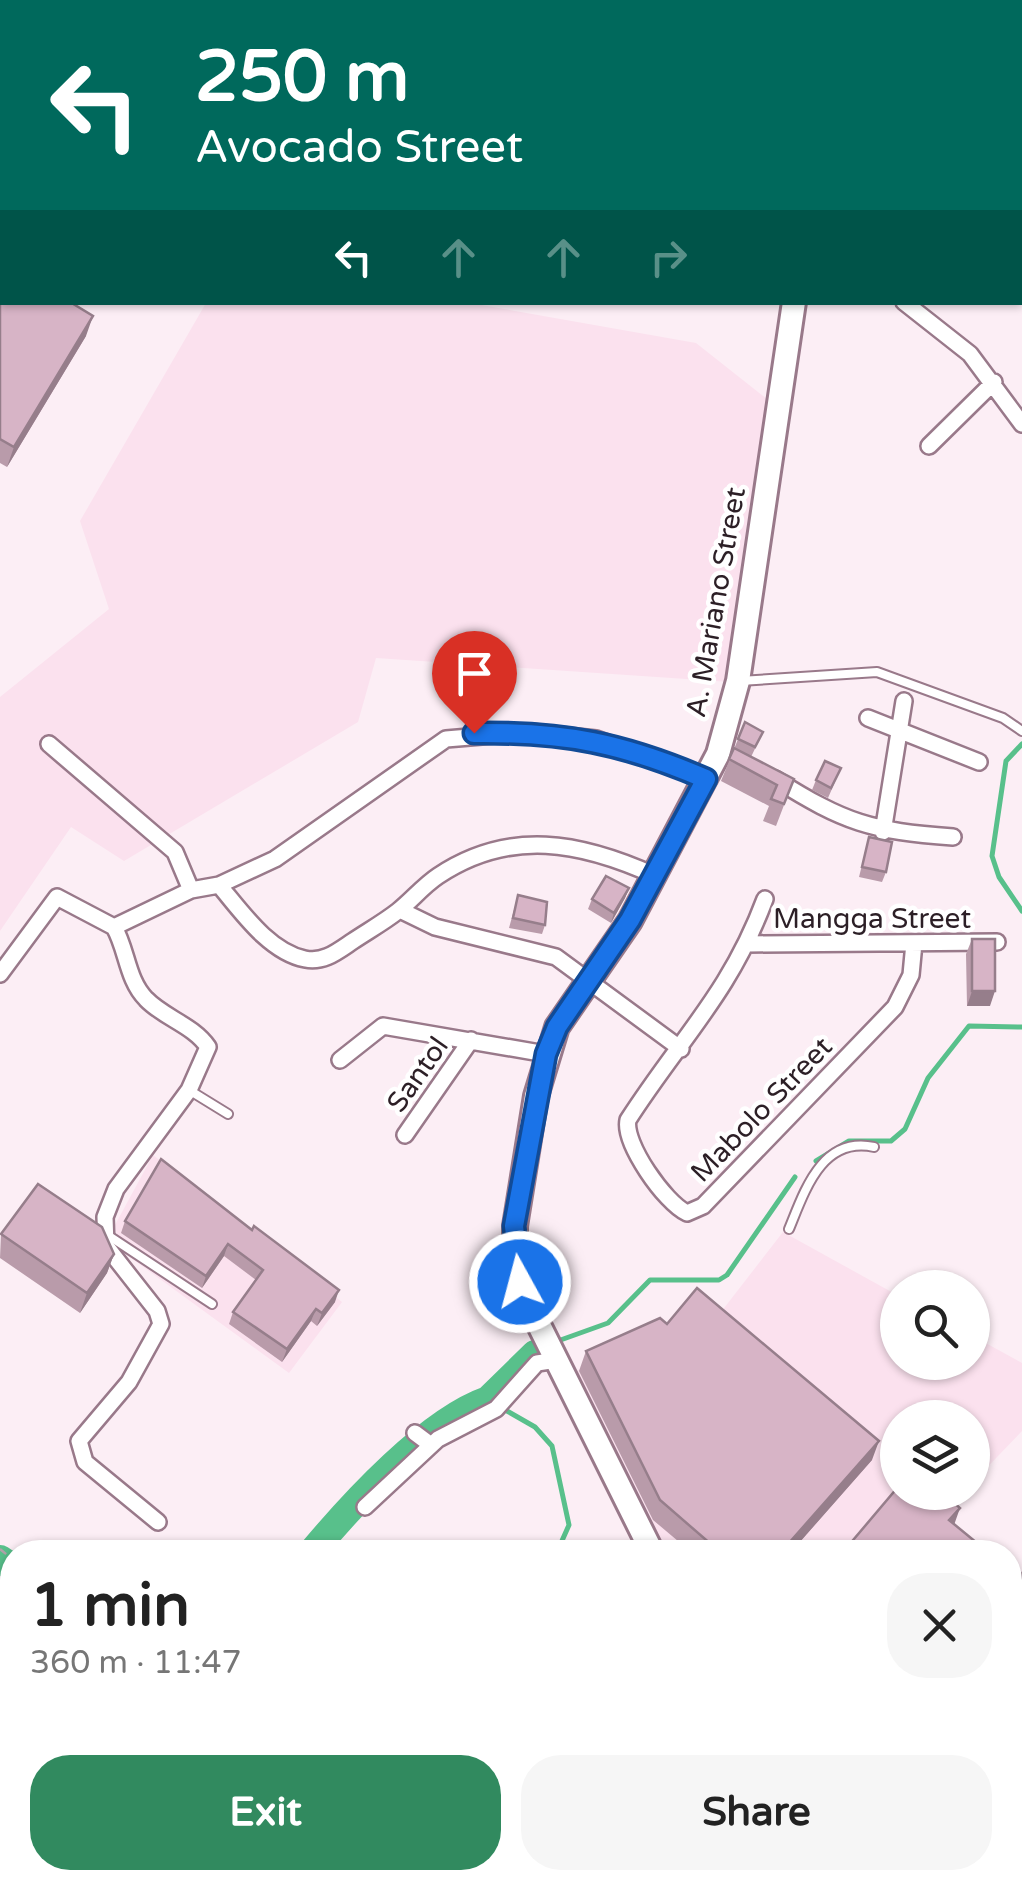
<!DOCTYPE html>
<meta charset="utf-8">
<style>
:root{--surface:#fff;--page:#f6f6f6;--text:#222;--muted:#767676;--accent:#318a5f}
body{margin:0;font-family:"Varela Round",sans-serif;background:var(--page);color:var(--text);height:100vh;display:flex;flex-direction:column;font-size:38px;white-space:nowrap}
*{box-sizing:border-box;margin:0}
p{font-size:32px;color:var(--muted)}
.icon{flex:none;width:55px;height:55px;fill:none;stroke:currentColor;stroke-width:2;stroke-linecap:round;stroke-linejoin:round}
.map{position:relative;flex:1;overflow:hidden}
.sheet{position:absolute;left:0px;top:1540px;width:1022px;height:350px;display:flex;flex-direction:column;background:var(--surface);border-radius:40px 40px 0 0;box-shadow:0 2px 8px #0004}
.sheet>*{flex:none}
.guide{position:absolute;left:0px;top:0px;width:1022px;height:305px;box-shadow:0 2px 8px #0004;background:#00695c;color:#fff;overflow:hidden}
.fabs{position:absolute;left:880px;top:1270px;display:grid;gap:20px}
.fabs a{display:grid;place-items:center;width:110px;height:110px;border-radius:50%;background:var(--surface);box-shadow:0 2px 8px #0004;font-size:50px}
.pin{position:absolute;display:grid;place-items:center;width:85px;height:85px;color:#fff;margin:-102px -42px;border-radius:50% 50% 50% 0;rotate:-45deg;box-shadow:0 0 10px #0007}
.pin .icon{rotate:45deg}
.me{position:absolute;width:110px;margin:-55px;rotate:353deg;stroke-linejoin:round;filter:drop-shadow(0 0 8px #0008)}
.turn{display:flex;align-items:center;gap:35px;height:210px;padding:0 30px;font-size:45px}
.turn .icon{width:130px;height:130px;stroke-width:2.5}
.turn b{display:block;font-size:70px;line-height:85px}
.lanes{display:flex;align-items:center;height:95px;padding:0 30px;background:#0003;justify-content:center;gap:50px;direction:ltr}
.lanes .off{opacity:.35}
.round{display:grid;place-items:center;flex:none;width:105px;height:105px;border-radius:40px;background:var(--page)}
.headline{display:flex;align-items:center;justify-content:space-between;height:170px;padding:0 30px}
h1{font-size:60px;font-weight:700;line-height:75px}
.button{display:flex;gap:20px;margin-top:auto;padding:20px 30px}
.button a{flex:1;height:115px;border-radius:40px;background:var(--accent);color:#fff;font-size:40px;font-weight:700;line-height:115px;text-align:center}
.button a+a{background:var(--page);color:var(--text)}
.map>svg:first-child{display:block}
</style>
<div class="map">
<svg width="1022" height="1890" viewBox="0 0 1022 1890">
<rect width="100%" height="100%" fill="#fceef5"/>
<path fill="#fbe1ee" d="M206,303H470L696,343L767,399L731,682L376,658L358,722L124,861L71,827L0,931V697L109,609L80,521Z
M153,1155L342,1302L289,1373L120,1250L115,1225Z
M783,1232L897,1295L898,1362H972L973,1336L1022,1363V1431L973,1482L972,1418H898V1492L962,1493L940,1516L987,1552H637L603,1455L567,1375L648,1339L686,1305L721,1312Z
M484,1878H878L867,1890H476Z"/>
<path fill="#ffb4dc" d="M878,1878H961L975,1890H867Z"/>
<g fill="none" stroke-linecap="round" stroke-linejoin="round">
<path stroke="#58c08b" stroke-width="5" d="M1022,744L1006,761L992,856L999,877L1022,911
M816,1161L849,1141H891L905,1129L928,1078L969,1026L1022,1027
M555,1342L608,1323L650,1280H719L727,1275L795,1177
M507,1411L535,1427L552,1446L569,1525L557,1552"/>
<path stroke="#58c08b" stroke-width="28" d="M488,1400L535,1354
M312,1552C353,1503 428,1421 488,1400L495,1404
M0,1559L12,1567"/>
<defs>
<path id="lane" d="M113,0L117,2
M788,0L790,2
M1020,82L1022,81
M740,681L877,672L1003,718L1022,731
M189,1090L228,1114
M789,1229C805,1190 822,1136 874,1147
M106,1234L212,1304
M316,1890L324,1878"/>
<path id="street" d="M904,302L970,354L1022,424
M929,446L994,382
M868,718L979,762
M49,744L175,852L191,890
M775,779C845,823 871,831 953,837
M883,832L904,701
M219,885C241,911 269,952 305,959C324,963 338,951 353,941C368,931 384,922 398,911C412,900 423,886 438,876C510,828 581,842 656,876
M765,899C730,993 680,1039 628,1120C623,1143 665,1203 687,1213L703,1206L895,1007L911,975L914,943
M400,910L435,927L556,957L681,1049
M748,944L997,942
M0,974L57,897L114,927
M340,1060L383,1026L546,1054
M405,1135L471,1040
M415,1433L431,1445
M365,1507L438,1439L496,1409L537,1363L557,1360
M158,1522L85,1462L79,1441L129,1382L161,1324L157,1311L106,1246L105,1217L116,1189L189,1090L208,1047C193,1025 164,1018 146,999C127,980 127,949 114,927L191,890L219,885L275,859L446,739L529,732L596,739L706,779"/>
<path id="secondary" d="M614,0L615,2
M652,1552L532,1311L515,1261V1226L536,1096L557,1027L630,921L718,754L738,681L794,302
M983,1878L996,1890"/>
</defs>
<use href="#lane" stroke="#99798a" stroke-width="12"/>
<use href="#street" stroke="#99798a" stroke-width="20"/>
<use href="#secondary" stroke="#99798a" stroke-width="28"/>
<path stroke="#b1a3aa" stroke-width="2.5" stroke-dasharray="8 5" stroke-linecap="butt" d="M0,1549L12,1559"/>
<use href="#lane" stroke="#fff" stroke-width="8"/>
<use href="#street" stroke="#fff" stroke-width="15"/>
<use href="#secondary" stroke="#fff" stroke-width="22"/>
</g>
<path fill="#b99baa" d="M0,260L86,336L7,467L0,463Z
M745,722L763,732L751,757L794,779L776,826L763,821L769,806L721,781Z
M841,768L828,798L812,790L816,780Z
M869,837L886,872L882,882L859,877Z
M629,888L625,898L611,923L588,909L592,899Z
M518,895L545,925L542,934L509,928Z
M972,939L990,1006H967L966,954Z
M161,1159L335,1302L317,1326L311,1321L282,1362L229,1324L233,1312L256,1280L224,1256L202,1288L121,1233L125,1221Z
M1,1234L114,1254L107,1273L80,1313L0,1258Z
M667,1324L872,1460L791,1552H691L653,1520L579,1371L586,1351Z
M1010,1562L1022,1574V1890H1011L1008,1881L1016,1860L1010,1855Z
M657,1878H741L755,1890H669Z
M817,1878H868L857,1890H832Z"/>
<path fill="#967e8b" d="M1020,49H1022V66L1020,67Z
M93,316L86,336L7,467L14,447Z
M629,888L625,898L611,923L614,913Z
M972,991H995L990,1006H967Z
M228,1244L224,1256L202,1288L206,1276Z
M114,1254L107,1273L80,1313L87,1293Z
M339,1290L335,1302L317,1326L322,1313Z
M316,1309L311,1321L282,1362L287,1349Z
M879,1441L872,1460L791,1552H781Z
M960,1508L953,1528L949,1520Z
M859,1878H868L857,1890H851L853,1884Z"/>
<path fill="#d7b4c6" stroke="#967e8b" stroke-width="2.5" d="M0,0H112L114,1L2,2V185L0,189Z
M907,0H1022V49H1020V2H908Z
M0,260L2,261V302H70L93,316L14,447L0,439Z
M745,722L763,732L755,747L738,739Z
M734,748L794,779L784,804L771,799L777,785L729,759Z
M825,761L841,768L831,788L816,780Z
M869,837L892,842L886,872L862,867Z
M606,876L629,888L614,913L592,899Z
M518,895L547,902L545,925L513,918Z
M972,939H995V991H972Z
M161,1159L252,1230L254,1226L339,1290L322,1313L316,1309L287,1349L233,1312L263,1270L228,1244L206,1276L125,1221Z
M38,1184L102,1227L114,1254L87,1293L1,1234Z
M697,1288L879,1441L781,1552H720L660,1500L586,1351L660,1318L667,1324Z
M898,1487V1492H942L960,1508L949,1520L988,1552H843Z
M1010,1562L1022,1574V1840L1010,1830Z
M0,1812L12,1817V1876L7,1890L0,1886Z
M1022,1853V1875L1018,1870L1015,1862Z
M488,1878H638L644,1882L639,1890H480Z
M682,1878H741L755,1890H693Z
M846,1878H859L853,1884Z"/>
<g fill="none" stroke-linecap="round" stroke-linejoin="round">
<defs>
<path id="route" d="M474,733C565,732 622,743 706,779L630,920L557,1027L546,1054L514,1226L520,1282"/>
</defs>
<use href="#route" stroke="#114b97" stroke-width="25"/>
<use href="#route" stroke="#1a73e8" stroke-width="18"/>
</g>
<g text-anchor="middle" stroke-width="9" stroke-linejoin="round" paint-order="stroke">
<g font-size="28" fill="#2c1f26" stroke="#fff">
<text transform="translate(715 602) rotate(-80)" y="10">A. Mariano Street</text>
<text x="872" y="928">Mangga Street</text>
<text transform="translate(417 1074) rotate(-55)" y="10">Santol</text>
<text transform="translate(761 1109) rotate(-46)" y="10">Mabolo Street</text>
</g>
</g>
</svg>
<div class="fabs">
<a><svg class="icon" aria-label="search" viewBox="0 0 24 24"><circle cx="10" cy="10" r="6"/><path d="M15 15l6 6"/></svg></a>
<a><svg class="icon" aria-label="layers" viewBox="0 0 24 24"><path d="M12 4l9 5-9 5-9-5zM3 14l9 5 9-5"/></svg></a>
</div>
<div class="pin" style="left:474px;top:733px;background:#d93025"><svg class="icon" aria-label="arrive" viewBox="0 0 24 24"><path d="M6 21V4h12l-3 4 3 4H6"/></svg></div>
<svg class="me" style="left:520px;top:1282px" viewBox="-20 -20 40 40"><circle r="17" fill="#1a73e8" stroke="#fff" stroke-width="3"/><path d="M0-11L8 9 0 5-8 9z" fill="#fff"/></svg>
<div class="guide">
<div class="turn"><svg class="icon" aria-label="left" viewBox="0 0 24 24"><path d="M17 20v-9H6M10 6l-5 5 5 5"/></svg><div><b>250 m</b>Avocado Street</div></div>
<div class="lanes"><svg class="icon" aria-label="left" viewBox="0 0 24 24"><path d="M17 20v-9H6M10 6l-5 5 5 5"/></svg><svg class="icon off" aria-label="ahead" viewBox="0 0 24 24"><path d="M12 20V5M6 11l6-6 6 6"/></svg><svg class="icon off" aria-label="ahead" viewBox="0 0 24 24"><path d="M12 20V5M6 11l6-6 6 6"/></svg><svg class="icon off" aria-label="right" viewBox="0 0 24 24"><path d="M7 20v-9h11M14 6l5 5-5 5"/></svg></div>
</div>
<section class="sheet">
<div class="headline"><div><h1>1 min</h1><p>360 m · 11:47</p></div><a class="round"><svg class="icon" aria-label="close" viewBox="0 0 24 24"><path d="M6 6l12 12M18 6L6 18"/></svg></a></div>
<div class="button"><a>Exit</a><a>Share</a></div>
</section>
</div>
